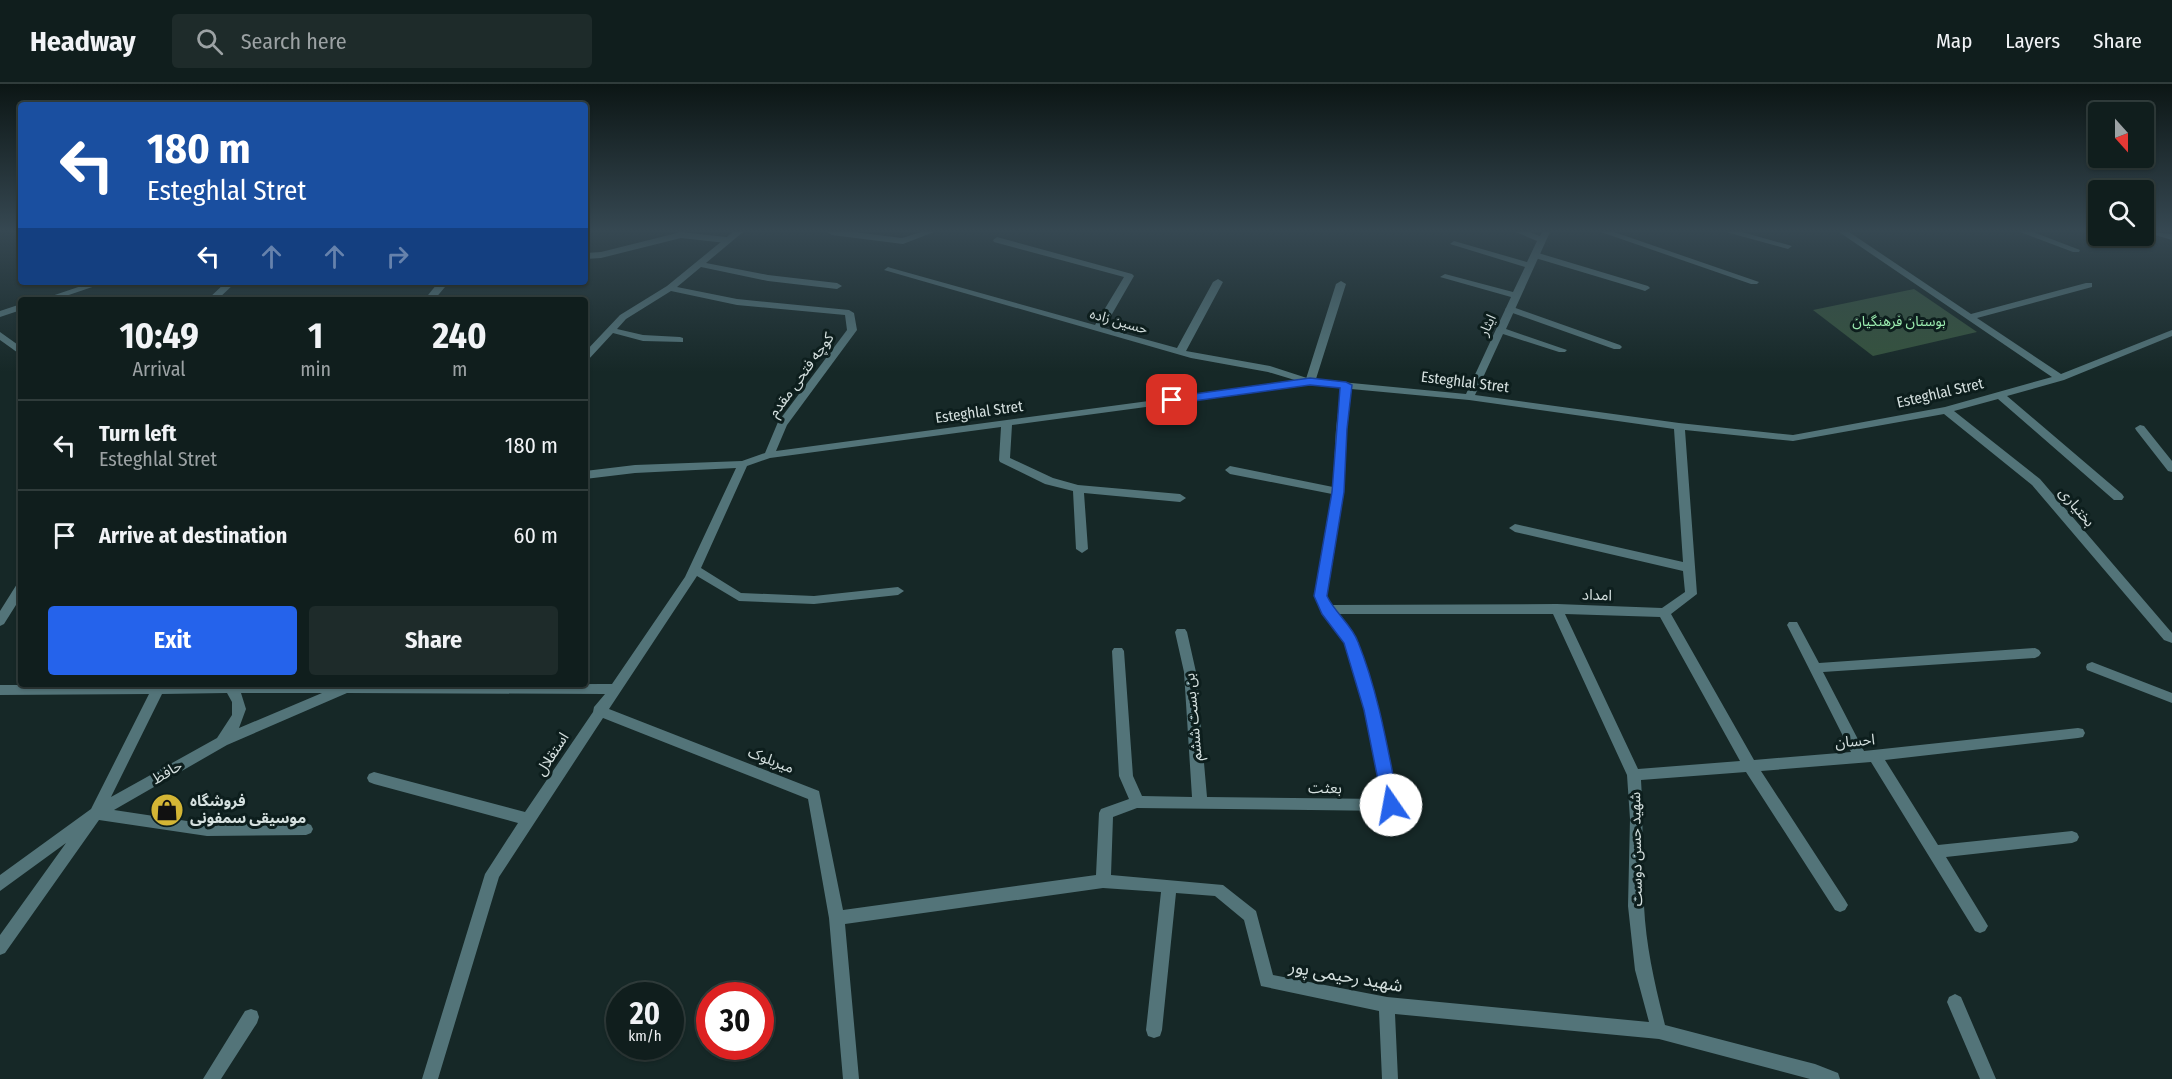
<!DOCTYPE html>
<meta charset="utf-8">
<style>
:root{--surface:#101e1d;--page:#1e2b2a;--text:#f1f3f6;--muted:#9ca2a4;--line:#303c3b;--accent:#2563eb}
body{margin:0;font-family:"Fira Sans Condensed","Noto Sans Arabic",sans-serif;background:var(--page);color:var(--text);height:100vh;display:flex;flex-direction:column;font-size:22px;white-space:nowrap}
*{box-sizing:border-box;margin:0}
p{font-size:20px;color:var(--muted)}
.icon{flex:none;width:33px;height:33px;fill:none;stroke:currentColor;stroke-width:2;stroke-linecap:round;stroke-linejoin:round}
.map{position:relative;flex:1;overflow:hidden}
.side{position:absolute;left:18px;top:213px;width:570px;height:390px;display:flex;flex-direction:column;background:var(--surface);border-radius:6px;box-shadow:0 2px 4px #0004,0 0 0 2px var(--line)}
.side>*{flex:none}
.top-card{position:absolute;left:18px;top:18px;width:570px;height:183px;border-radius:6px;box-shadow:0 2px 4px #0004,0 0 0 2px var(--line);background:#1a4fa0;color:#fff;overflow:hidden}
.needle{width:39px;rotate:159deg}
.tools{position:absolute;left:2088px;top:18px;display:grid;gap:12px}
.tools a{display:grid;place-items:center;width:66px;height:66px;border-radius:6px;background:var(--surface);box-shadow:0 2px 4px #0004,0 0 0 2px var(--line);font-size:30px}
.speed{position:absolute;left:606px;top:898px;display:flex;gap:12px;font-size:30px;font-weight:700;text-align:center}
.speed>*{display:grid;place-content:center;width:78px;height:78px;border-radius:50%;background:var(--surface);box-shadow:0 2px 4px #0004,0 0 0 2px var(--line);line-height:1}
.speed small{font-size:15px;font-weight:400}
.speed .limit{border:9px solid #d22;background:#fff;color:#111}
.pin{position:absolute;display:grid;place-items:center;width:51px;height:51px;color:#fff;margin:-26px;border-radius:12px;box-shadow:0 3px 9px #0006}
.me{position:absolute;width:66px;margin:-33px;rotate:348deg;stroke-linejoin:round;filter:drop-shadow(0 0 4px #0008)}
.turn{display:flex;align-items:center;gap:21px;height:126px;padding:0 30px;font-size:27px}
.turn .icon{width:78px;height:78px;stroke-width:2.5}
.turn b{display:block;font-size:42px;line-height:51px}
.lanes{display:flex;align-items:center;height:57px;padding:0 30px;background:#0003;justify-content:center;gap:30px;direction:ltr}
.lanes .off{opacity:.35}
.eta{display:flex;justify-content:space-evenly;align-items:center;height:102px;text-align:center}
.eta b{font-size:36px;font-weight:700;line-height:42px}
.action{display:flex;gap:12px;margin-top:auto;padding:12px 30px}
.action a{flex:1;height:69px;border-radius:6px;background:var(--accent);color:#fff;font-size:24px;font-weight:700;line-height:69px;text-align:center}
.action a+a{background:var(--page);color:var(--text)}
ul{padding:0;list-style:none}
li{display:flex;align-items:center;gap:18px;height:90px;padding:0 30px;border-top:2px solid var(--line)}
li div{flex:1}
li b{display:block;font-size:22px}
li em{font-style:normal}
header{display:flex;align-items:center;gap:36px;box-sizing:border-box;height:84px;padding:0 30px;background:var(--surface);border-bottom:2px solid var(--line)}
header strong{font-size:28px}
nav{display:flex;gap:33px;margin-inline-start:auto;font-size:21px}
.search{width:420px;height:54px;background:var(--page);display:flex;align-items:center;gap:15px;box-sizing:border-box;padding:0 21px;border-radius:6px;color:var(--muted);font-size:22px}
.map>svg:first-child{display:block}
</style>
<header>
<strong>Headway</strong>
<div class="search"><svg class="icon" aria-label="search" viewBox="0 0 24 24"><circle cx="10" cy="10" r="6"/><path d="M15 15l6 6"/></svg>Search here</div>
<nav><a>Map</a><a>Layers</a><a>Share</a></nav>
</header>
<div class="map">
<svg width="2172" height="995" viewBox="0 0 2172 995">
<rect width="100%" height="100%" fill="#162827"/>
<path fill="#35533d" d="M1914,205L1977,248L1873,272L1813,226Z"/>
<g fill="none" stroke-linecap="round" stroke-linejoin="round">
<path fill="#537479" fill-rule="evenodd" d="M681,148L726,153L730,156L726,159L681,154L601,174L585,175V169L601,168Z
M828,148H854L902,154L921,148H934L903,160L832,151Z
M1601,148H1614L1759,198L1757,200H1751Z
M1726,148H1742L1792,162L1788,165Z
M1535,168L1648,202L1650,204L1645,207L1642,206L1532,173V169Z
M1341,197L1346,200L1315,298L1310,301L1306,300L1305,298L1336,200Z
M1510,222L1620,261L1622,263L1620,265H1614L1507,227L1505,225Z"/>
<path fill="#537479" fill-rule="evenodd" d="M733,148H743L706,179L768,191L837,199L842,202L837,205L768,197L701,183L677,203L737,215L849,226L854,229L857,246L787,341L776,367L1298,297L1268,288L1191,274L884,186L888,183L891,184L1095,241L1124,193L994,158L993,156L997,153L1132,190L1134,192L1104,244L1177,264L1213,198L1218,195L1223,198L1186,267L1270,282L1310,295L1466,310L1511,213L1440,193L1445,190L1513,208L1525,183L1450,160L1454,157L1527,178L1537,157L1516,148H1529L1540,152L1542,148H1550L1506,245L1567,266L1565,268H1559L1503,250L1475,311L1679,339L1793,351L1945,323L2052,293L1839,148H1849L1971,230L2086,199H2092V203L1977,234L2061,290L2172,246V252L2064,296L2007,312L2122,410L2124,413L2122,416H2114L1998,315L1954,327L2040,395L2172,549V559L2164,556L2032,401L1944,330L1793,357L1685,346L1697,510L1671,530L1754,676L1851,668L1787,541L1789,538H1797L1819,579L2035,564L2039,566L2041,569L2039,572L2035,574L1823,588L1864,667L2078,644L2083,645L2085,649L2083,653L2078,654L1885,676L1938,761L2072,747L2077,749L2079,753L2077,757L2072,759L1946,773L1985,837L1988,842L1985,847L1980,849L1975,847L1871,678L1761,687L1845,816L1848,821L1845,826L1840,828L1835,826L1746,688L1641,696C1644,738 1641,780 1644,822C1646,863 1655,901 1665,941L1815,980L1838,989L1840,995H1810L1659,955L1395,930L1398,995H1382L1379,927L1261,902L1244,836L1215,812L1176,809L1162,946L1160,952L1154,954L1148,952L1146,946L1161,808L1103,804L845,840L859,995H843L829,834L808,715L603,634L499,793L438,995H422L485,790L518,739L374,700L369,698L367,694L369,690L374,688L525,728L593,628L594,623L605,610L347,609L227,661L114,726L207,740L306,739L311,741L313,745L311,749L306,751L207,752L99,736L5,869L0,871V851L66,759L0,807V791L91,725L149,610L0,611V601L612,600L685,493L736,384L635,389L585,395V387L635,381L742,377L765,369L778,338L847,246L845,231L737,221L671,207L626,235L617,245L643,251L680,253L683,254V258L643,257L613,249L588,276L585,277V268L620,231L667,202ZM1310,301L1341,304L1336,345L1333,403L1230,382L1225,386L1230,390L1332,410L1315,512L1323,529L1345,559L1365,626L1383,715L1207,713L1196,588L1187,548L1185,545H1177L1175,548L1184,588L1192,713L1142,712L1133,692L1124,567L1122,564H1114L1112,567L1119,692L1129,715L1101,725L1099,729L1096,791L843,826L819,707L609,625L697,492L739,517L814,520L898,511L904,507L898,503L814,512L741,509L701,484L747,382L770,374L1001,343L999,376L1000,378L1045,400L1073,407L1076,465L1082,469L1088,465L1084,409L1180,418L1186,414L1180,410L1078,401L1053,394L1010,374L1012,341ZM1351,305L1469,316L1674,345L1683,478L1515,440L1509,444L1515,448L1683,487L1685,508L1662,524L1557,520L1331,521L1327,512L1344,408L1346,345ZM1337,530H1553L1627,691L1630,735L1628,822L1635,886L1649,938L1387,913L1273,891L1256,827L1223,801L1111,791L1113,733L1137,724L1391,727L1396,725L1398,721L1379,626L1357,557ZM1565,530L1660,533L1740,677L1638,685ZM227,609L232,618V631L217,654L111,713L162,610ZM241,609H322L239,644L246,625Z
M2020,148H2033L2080,166L2079,168H2073Z
M2151,148L2172,150V156L2152,150Z
M93,198H107L54,216H40Z
M226,198H236L217,216H207Z
M436,198H547L542,201L445,203L434,216H424L437,200Z
M335,212L338,213L339,216H289L294,213Z
M21,220V226L0,233V227Z
M0,248L21,263V271L0,256Z
M2140,341L2144,342L2172,377V388L2168,387L2136,346L2135,344Z
M21,499V513L4,540L0,542V527L17,500Z
M2092,578L2172,609V619L2087,586L2086,583L2087,580Z
M1955,910L1961,913L1996,995H1980L1947,918L1949,913Z
M251,925L257,927L259,933L257,939L221,995H203L245,927Z"/>
</g>
<linearGradient id="sky" x2="0" y2="1"><stop stop-color="#0c1615"/><stop offset="0.51" stop-color="#364852"/><stop offset="1" stop-color="#364852" stop-opacity="0"/></linearGradient>
<rect width="2172" height="288" fill="url(#sky)"/>
<path fill="#2563eb" stroke="#184099" stroke-width="1.5" d="M1310,294L1346,298L1352,301L1347,345L1344,408L1327,512C1335,529 1352,541 1358,558C1379,610 1388,667 1399,721L1397,726L1391,728L1386,726L1383,721L1364,626L1344,559L1322,530L1314,512L1332,408L1340,304L1310,301L1172,320L1166,316L1172,313Z"/>
<defs>
<symbol id="shop-disc" viewBox="-11 -11 22 22"><circle r="9.5" fill="#d4b635" stroke="#0d1e1d"/><path d="M-5-2.5h2.3a2.7 3.5 0 0 1 5.4 0H5L5.5 6h-11ZM-1.5-2.5h3a1.5 2.3 0 0 0-3 0Z" fill="#111"/></symbol>
</defs>
<g fill-rule="evenodd">
<use href="#shop-disc" x="148" y="707" width="38" height="38"/>
</g>
<g text-anchor="middle" stroke-width="6" stroke-linejoin="round" paint-order="stroke">
<g font-size="14" fill="#d5e0df" stroke="#0d1e1d">
<text transform="translate(1119 237) rotate(16)" y="5">حسین زاده</text>
<text transform="translate(1487 241) rotate(-65)" y="5">ایثار</text>
</g>
<g font-size="14" fill="#9aebaf" stroke="#0d1e1d">
<text x="1899" y="242">بوستان فرهنگیان</text>
</g>
<g font-size="15" fill="#d5e0df" stroke="#0d1e1d">
<text transform="translate(801 291) rotate(-54)" y="5">کوچه فتحی مقدم</text>
<text transform="translate(1465 298) rotate(7)" y="5">Esteghlal Stret</text>
<text transform="translate(1940 309) rotate(-13)" y="5">Esteghlal Stret</text>
<text transform="translate(979 328) rotate(-8)" y="5">Esteghlal Stret</text>
<text transform="translate(2077 423) rotate(50)" y="5">بختیاری</text>
<text transform="translate(1597 511) rotate(2)" y="5">امداد</text>
<text transform="translate(1193 633) rotate(-95)" y="5">بن بست ششم</text>
<text transform="translate(1855 657) rotate(-5)" y="5">احسان</text>
<text transform="translate(552 670) rotate(-57)" y="5">استقلال</text>
<text transform="translate(771 676) rotate(21)" y="5">میربلوک</text>
<text transform="translate(167 688) rotate(-30)" y="5">حافظ</text>
<text transform="translate(1325 704) rotate(1)" y="5">بعثت</text>
<text transform="translate(1636 765) rotate(-91)" y="5">شهید حسن دوست</text>
</g>
<g font-size="15" font-weight="bold" fill="#d5e0df" stroke="#0d1e1d" text-anchor="start">
<text x="190" y="722">فروشگاه<tspan x="190" dy="17">موسیقی سمفونی</tspan></text>
</g>
<g font-size="18" fill="#d5e0df" stroke="#0d1e1d">
<text transform="translate(1346 892) rotate(10)" y="6">شهید رحیمی پور</text>
</g>
</g>
</svg>
<div class="tools">
<a><svg class="needle" viewBox="-14 -14 28 28"><path d="M0-13l5 13h-10z" fill="#e53935"/><path d="M0 13l5-13h-10z" fill="#9ca2a4"/></svg></a>
<a><svg class="icon" aria-label="search" viewBox="0 0 24 24"><circle cx="10" cy="10" r="6"/><path d="M15 15l6 6"/></svg></a>
</div>
<div class="speed"><div>20<small>km/h</small></div><div class="limit">30</div></div>
<div class="pin" style="left:1172px;top:316px;background:#d93025"><svg class="icon" aria-label="arrive" viewBox="0 0 24 24"><path d="M6 21V4h12l-3 4 3 4H6"/></svg></div>
<svg class="me" style="left:1391px;top:721px" viewBox="-20 -20 40 40"><circle r="19" fill="#fff"/><path d="M0-13L10 11 0 6-10 11z" fill="#2563eb"/></svg>
<div class="top-card">
<div class="turn"><svg class="icon" aria-label="left" viewBox="0 0 24 24"><path d="M17 20v-9H6M10 6l-5 5 5 5"/></svg><div><b>180 m</b>Esteghlal Stret</div></div>
<div class="lanes"><svg class="icon" aria-label="left" viewBox="0 0 24 24"><path d="M17 20v-9H6M10 6l-5 5 5 5"/></svg><svg class="icon off" aria-label="ahead" viewBox="0 0 24 24"><path d="M12 20V5M6 11l6-6 6 6"/></svg><svg class="icon off" aria-label="ahead" viewBox="0 0 24 24"><path d="M12 20V5M6 11l6-6 6 6"/></svg><svg class="icon off" aria-label="right" viewBox="0 0 24 24"><path d="M7 20v-9h11M14 6l5 5-5 5"/></svg></div>
</div>
<section class="side">
<div class="eta">
<div><b>10:49</b><p>Arrival</p></div>
<div><b>1</b><p>min</p></div>
<div><b>240</b><p>m</p></div>
</div>
<ul>
<li><svg class="icon" aria-label="left" viewBox="0 0 24 24"><path d="M17 20v-9H6M10 6l-5 5 5 5"/></svg><div><b>Turn left</b><p>Esteghlal Stret</p></div><em>180 m</em></li>
<li><svg class="icon" aria-label="arrive" viewBox="0 0 24 24"><path d="M6 21V4h12l-3 4 3 4H6"/></svg><div><b>Arrive at destination</b></div><em>60 m</em></li>
</ul>
<div class="action"><a>Exit</a><a>Share</a></div>
</section>
</div>
